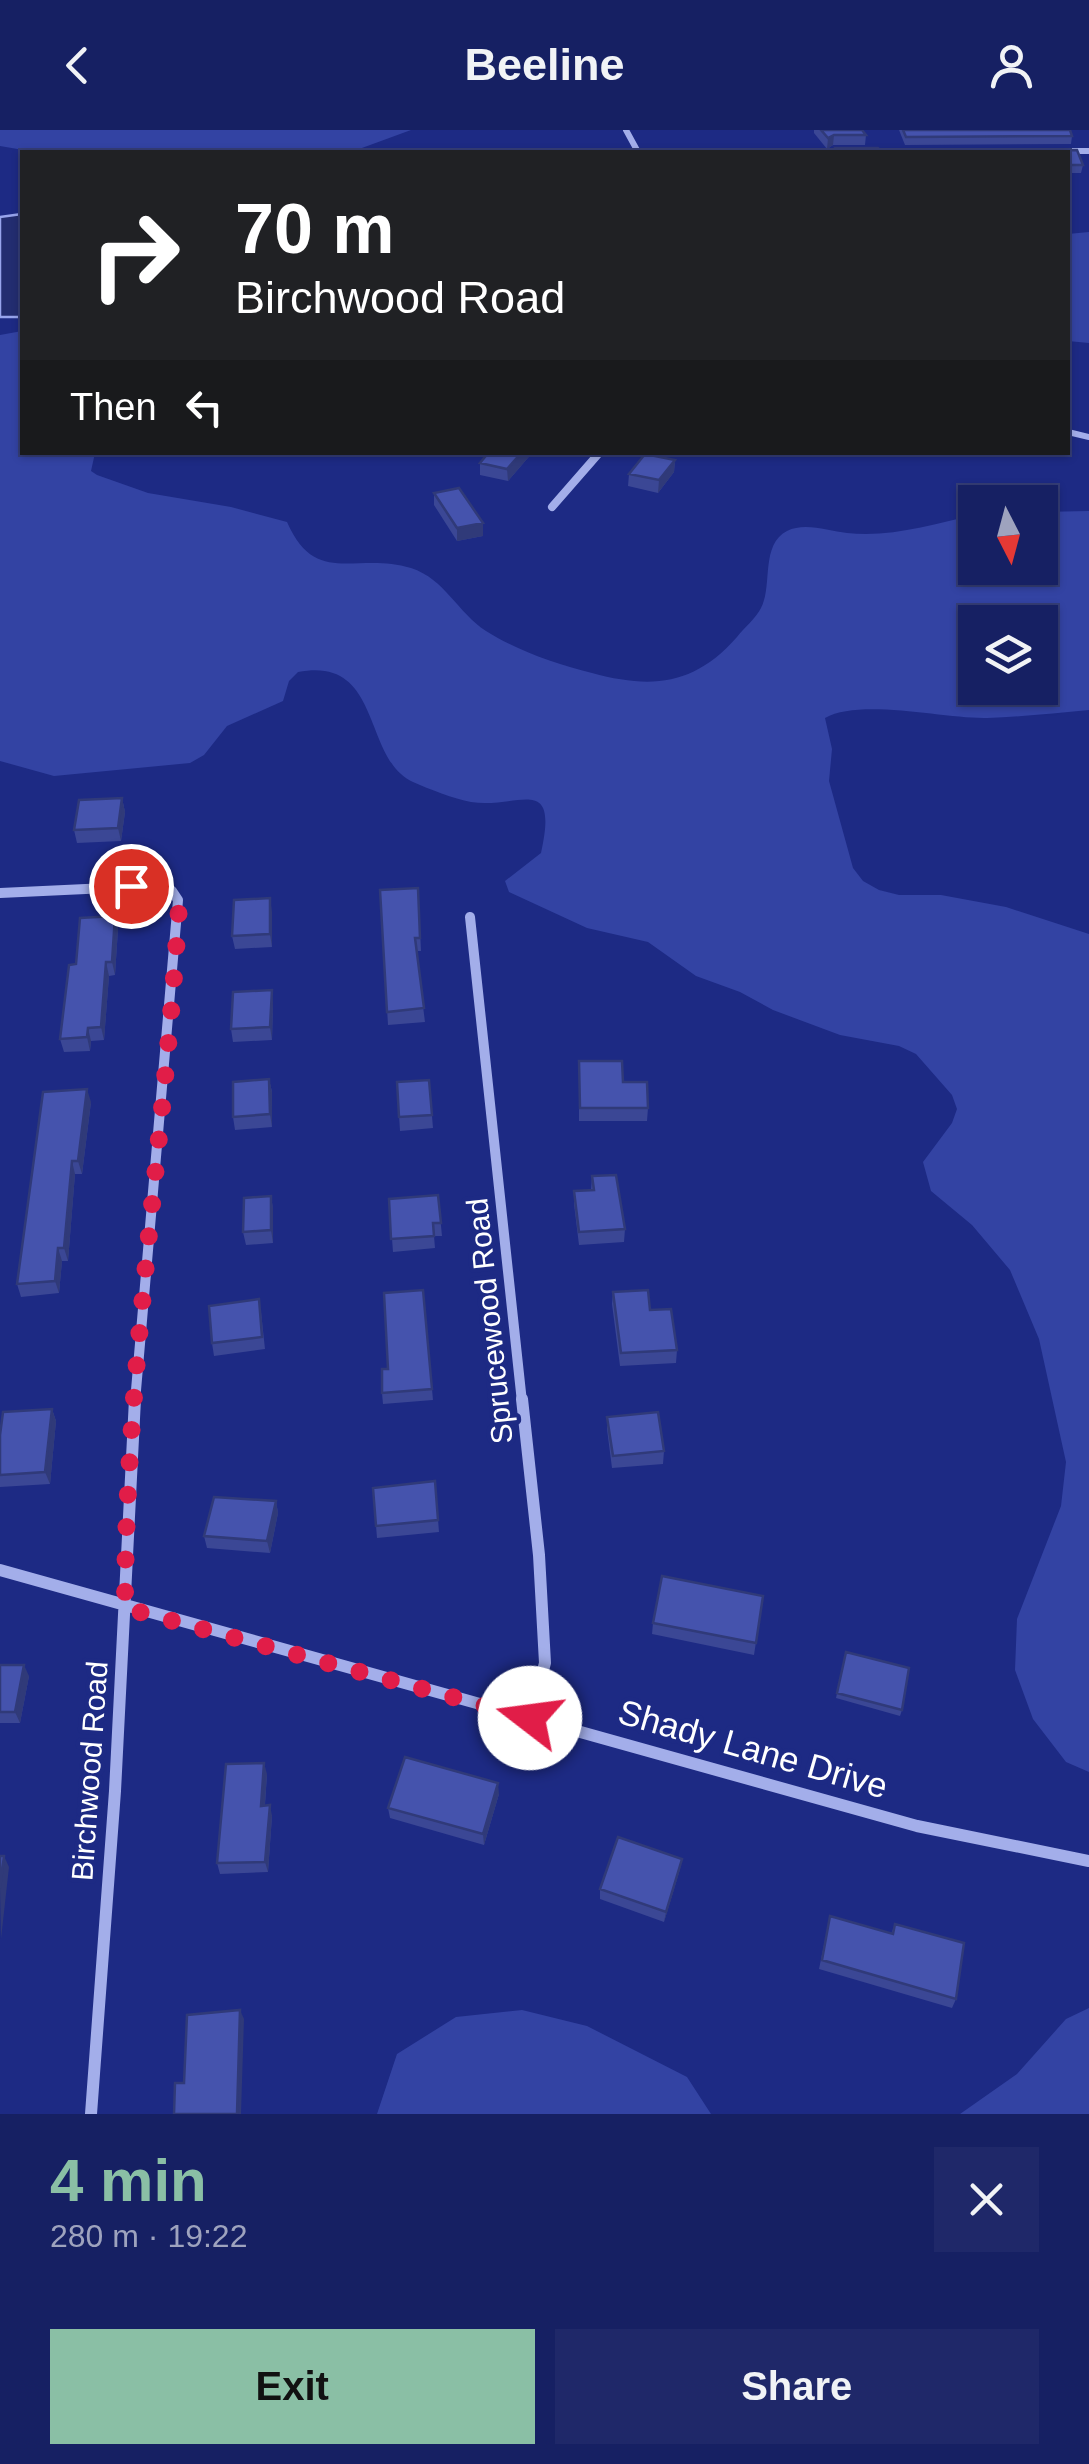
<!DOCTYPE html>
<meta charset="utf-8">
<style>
:root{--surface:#162063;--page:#1f2869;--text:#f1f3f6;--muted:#9ea3be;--line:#353e78;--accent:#8abfa5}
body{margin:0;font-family:Arial,sans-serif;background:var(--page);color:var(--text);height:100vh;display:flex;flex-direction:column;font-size:38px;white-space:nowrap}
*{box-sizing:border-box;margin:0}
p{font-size:32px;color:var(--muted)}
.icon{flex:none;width:55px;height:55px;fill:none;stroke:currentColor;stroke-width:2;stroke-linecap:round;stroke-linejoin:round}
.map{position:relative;height:1984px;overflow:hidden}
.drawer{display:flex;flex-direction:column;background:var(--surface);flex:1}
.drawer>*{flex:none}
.guide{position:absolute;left:20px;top:20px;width:1050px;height:305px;border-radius:0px;box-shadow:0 2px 8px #0004,0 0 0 2px var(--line);background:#202124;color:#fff;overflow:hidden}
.needle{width:65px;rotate:174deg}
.controls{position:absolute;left:958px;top:355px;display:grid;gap:20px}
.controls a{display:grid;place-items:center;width:100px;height:100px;border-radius:0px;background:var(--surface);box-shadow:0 2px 8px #0004,0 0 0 2px var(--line);font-size:50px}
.pin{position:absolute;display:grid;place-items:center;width:85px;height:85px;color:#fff;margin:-42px;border:5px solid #fff;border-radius:50%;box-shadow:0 2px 10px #0007}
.me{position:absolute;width:110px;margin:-55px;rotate:285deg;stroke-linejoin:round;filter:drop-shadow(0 0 8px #0008)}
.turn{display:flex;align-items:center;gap:35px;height:210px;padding:0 50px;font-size:45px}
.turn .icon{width:130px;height:130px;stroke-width:2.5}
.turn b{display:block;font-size:70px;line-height:85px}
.then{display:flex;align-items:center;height:95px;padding:0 50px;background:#0003;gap:20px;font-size:38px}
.round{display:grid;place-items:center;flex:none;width:105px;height:105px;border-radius:0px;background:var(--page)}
.overview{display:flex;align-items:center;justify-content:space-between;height:170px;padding:0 50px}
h1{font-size:60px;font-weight:700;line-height:75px;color:var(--accent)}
.primary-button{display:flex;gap:20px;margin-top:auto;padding:20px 50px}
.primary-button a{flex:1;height:115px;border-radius:0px;background:var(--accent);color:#111;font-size:40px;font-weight:700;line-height:115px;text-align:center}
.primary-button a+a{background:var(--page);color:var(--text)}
header{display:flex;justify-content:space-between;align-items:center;height:130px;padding:0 50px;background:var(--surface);font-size:45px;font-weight:700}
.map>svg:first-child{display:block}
</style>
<header><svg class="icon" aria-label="back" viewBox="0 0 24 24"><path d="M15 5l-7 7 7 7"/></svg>Beeline<svg class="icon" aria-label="person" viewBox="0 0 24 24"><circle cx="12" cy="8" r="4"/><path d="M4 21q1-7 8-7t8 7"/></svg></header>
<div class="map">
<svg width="1089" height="1984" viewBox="0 0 1089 1984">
<rect width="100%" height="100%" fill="#1d2a84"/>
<path fill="#3343a3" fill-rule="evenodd" d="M0,0H411L351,22H35L0,16Z
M1089,102V213L1068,211V104Z
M22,201V322L95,323L91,341L97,345L148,363L231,377L287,392C316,458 356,421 411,438C445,449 458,483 486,501C518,521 556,534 592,543C651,559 694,556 737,507C744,498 756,488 761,478C773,456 760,415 787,401C805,392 828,401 847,403C890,408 933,394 975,385V438H1040V382L1089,381V580C1055,583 1021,587 987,588C944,589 861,568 825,588L832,619L829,651L853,738L863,751L879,760L899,765H941L1006,777L1089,804V1642L1066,1632L1033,1589L1015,1540L1017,1489L1061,1376L1066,1332L1039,1209L1010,1140L972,1095L931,1061L923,1032L952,993L957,979L952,965L916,924L899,916L840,905L773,880L740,862L696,846L648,812L587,798L509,762L505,751L541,723C559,642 519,679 471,672C454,669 429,659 413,652C362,629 383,525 298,542L289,551L283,571L227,596L204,625L190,633L54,646L0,631V205ZM1040,492V558H975V492Z
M1089,1878V1984H960L1017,1944L1066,1889Z
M522,1880L587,1896L687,1947L711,1984H377L397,1924L456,1887Z"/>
<path fill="#232d70" stroke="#97a4ec" stroke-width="2.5" d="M22,84V187H0V87Z"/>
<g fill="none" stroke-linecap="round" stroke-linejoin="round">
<path stroke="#a3aeea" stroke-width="6" d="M626,0L638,22
M870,21H1089
M1068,302L1089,307"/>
<path stroke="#a3aeea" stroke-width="8" d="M552,377L600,322"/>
<path stroke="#a3aeea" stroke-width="10" d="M0,763L150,756L172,761L178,770L135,1272
M470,787L522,1272"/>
<path stroke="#a3aeea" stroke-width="12" d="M522,1269L539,1425L545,1533L530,1588
M0,1440L917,1696L1089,1731
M91,1984L115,1661L135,1269"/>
</g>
<path fill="#3b4795" d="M814,0H862L866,5L865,15H833L827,19L814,3Z
M899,0H1070L1072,6L1071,14L905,15Z
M1077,20L1083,35L1081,43H1068V22H911L912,21Z
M533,322L508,351L480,345V333Z
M675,330L674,342L658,363L628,356L629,344Z
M434,363L483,406L457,411L434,375Z
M122,668L125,682L121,711L77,713L74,700Z
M418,758L421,821H416L425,892L388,895L380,760Z
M272,782V817L235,819L232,806Z
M115,786L118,799L115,845L109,846L104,910L91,911L90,921L64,922L60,909L76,834Z
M273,873L272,910L233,912L231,899Z
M579,931L623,952L648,978L647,991H579Z
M269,949L272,962V997L235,1000L233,987Z
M429,950L433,998L400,1001L397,952Z
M91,972L82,1044H75L68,1131H62L59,1163L21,1167L17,1154Z
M592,1046L625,1099L624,1112L579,1115L574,1074V1061L591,1060Z
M438,1065L442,1106H434L435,1118L393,1122L389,1069Z
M271,1066L273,1079V1113L246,1115L243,1102Z
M423,1160L433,1270L383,1274L382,1263L388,1239Z
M613,1162L677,1220L676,1233L620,1236L612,1174Z
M261,1182L265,1219L214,1226L212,1213Z
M52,1279L56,1291L50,1354L0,1357V1305Z
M607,1287L664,1321L663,1334L612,1338L607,1299Z
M435,1351L439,1402L377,1408L376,1396Z
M276,1371L278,1383L270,1423L207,1418L204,1406Z
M763,1466L754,1525L652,1504L653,1493Z
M846,1522L902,1580L900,1586L836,1568Z
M0,1535L29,1546L20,1593H0Z
M267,1644L265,1675L272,1686L268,1742L220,1744L217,1733Z
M499,1664L484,1715L390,1688L388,1678Z
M682,1729L680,1739L664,1792L600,1769V1759Z
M830,1786L891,1804L895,1794L956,1869L952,1878L819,1839Z"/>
<path fill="#303a79" d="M834,5L833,15L827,19L828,8Z
M522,322H533L508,351L507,339Z
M675,330L674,342L658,363L659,350Z
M483,393V406L457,411V398Z
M122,668L125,682L121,711L118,698Z
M270,768L272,782V817L270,804Z
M115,786L118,799L115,845L112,832Z
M106,832L109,846L104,910L101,897Z
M272,860L273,873L272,910L270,897Z
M88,898L91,911L90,921L87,907Z
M269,949L272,962V997L270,984Z
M87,959L91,972L82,1044L78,1031Z
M72,1031L75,1044L68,1131L64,1118Z
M271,1066L273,1079V1113L271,1100Z
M58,1118L62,1131L59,1163L55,1151Z
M52,1279L56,1291L50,1354L45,1342Z
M276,1371L278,1383L270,1423L267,1411Z
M24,1535L29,1546L20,1593L15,1582Z
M264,1633L267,1644L264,1686L261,1676Z
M498,1653L499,1664L484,1715L483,1704Z
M270,1675L272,1686L268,1742L265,1732Z
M4,1726L9,1737L1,1809L0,1758Z
M682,1729L680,1739L664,1792L666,1782Z
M240,1880L244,1889L241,1984H237Z"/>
<path fill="#4553ad" stroke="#303a79" stroke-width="2.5" d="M821,0H862L866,5H834L828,8Z
M903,0H1070L1072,6L906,7Z
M836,18H878L881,22H840Z
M1077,20L1083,35H1068V22H912V21Z
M489,322H522L507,339L480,333Z
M645,324L675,330L659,350L629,344Z
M459,358L483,393L457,398L434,363Z
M122,668L118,698L74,700L79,670Z
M418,758L420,808H415L424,878L387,882L380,760Z
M270,768V804L232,806L234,770Z
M115,786L112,832H106L101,897L88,898L87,907L60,909L69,835L76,834L80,788Z
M272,860L270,897L231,899L233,862Z
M579,931H622L623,952H647L648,978H580Z
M269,949L270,984L233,987V952Z
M429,950L432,985L399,987L397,952Z
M87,959L78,1031H72L64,1118H58L55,1151L17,1154L43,962Z
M616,1045L625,1099L579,1102L574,1061L594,1060L592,1046Z
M438,1065L441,1093H433L434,1106L391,1109L389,1069Z
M271,1066V1100L243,1102L244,1068Z
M423,1160L432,1259L382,1263V1239H388L384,1163Z
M648,1160L650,1180L671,1179L677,1220L621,1223L613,1162Z
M259,1169L262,1207L212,1213L209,1176Z
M52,1279L45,1342L0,1345V1305L3,1282Z
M658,1282L664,1321L613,1326L607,1287Z
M435,1351L438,1390L376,1396L373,1358Z
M214,1367L276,1371L267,1411L204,1406Z
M662,1446L763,1466L756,1513L653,1493Z
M846,1522L909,1538L902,1580L837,1563Z
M0,1535H24L15,1582H0Z
M405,1627L498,1653L483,1704L388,1678Z
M264,1633L261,1676L270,1675L265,1732L217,1733L226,1634Z
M618,1707L682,1729L666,1782L600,1759Z
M0,1726H4L0,1758Z
M830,1786L893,1804L895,1794L964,1813L956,1869L822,1830Z
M240,1880L237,1984H174L175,1953H184L187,1885Z"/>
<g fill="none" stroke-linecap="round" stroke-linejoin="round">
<path stroke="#e11d48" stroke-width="18" stroke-dasharray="0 32.4" d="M131,756L172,762L179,776C165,1010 125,1243 125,1478L530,1588"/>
</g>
<g text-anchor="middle" stroke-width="9" stroke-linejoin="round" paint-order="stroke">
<g font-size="30" fill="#fff" stroke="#1d2a84">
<text transform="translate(490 1191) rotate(-96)" y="10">Sprucewood Road</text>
<text transform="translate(90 1641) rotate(-86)" y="10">Birchwood Road</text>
</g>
<g font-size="35" fill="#fff" stroke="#1d2a84">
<text transform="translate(753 1619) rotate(16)" y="12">Shady Lane Drive</text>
</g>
</g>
</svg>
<div class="controls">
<a><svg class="needle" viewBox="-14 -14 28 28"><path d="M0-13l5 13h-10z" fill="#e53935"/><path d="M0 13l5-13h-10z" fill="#9ea3be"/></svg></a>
<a><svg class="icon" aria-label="layers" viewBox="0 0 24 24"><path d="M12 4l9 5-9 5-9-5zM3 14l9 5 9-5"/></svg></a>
</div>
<div class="pin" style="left:131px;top:756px;background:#d93025"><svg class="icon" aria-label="arrive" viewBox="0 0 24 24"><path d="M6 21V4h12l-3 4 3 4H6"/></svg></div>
<svg class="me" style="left:530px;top:1588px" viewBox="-20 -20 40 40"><circle r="19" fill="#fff"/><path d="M0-13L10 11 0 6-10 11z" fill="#e11d48"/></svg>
<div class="guide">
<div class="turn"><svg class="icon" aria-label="right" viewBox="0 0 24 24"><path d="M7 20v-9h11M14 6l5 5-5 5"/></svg><div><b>70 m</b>Birchwood Road</div></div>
<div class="then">Then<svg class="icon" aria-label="left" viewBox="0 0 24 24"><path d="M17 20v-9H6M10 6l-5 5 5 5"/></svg></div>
</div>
</div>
<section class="drawer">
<div class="overview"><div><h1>4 min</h1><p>280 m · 19:22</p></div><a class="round"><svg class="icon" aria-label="close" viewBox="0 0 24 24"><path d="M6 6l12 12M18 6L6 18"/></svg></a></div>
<div class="primary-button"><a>Exit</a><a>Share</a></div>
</section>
